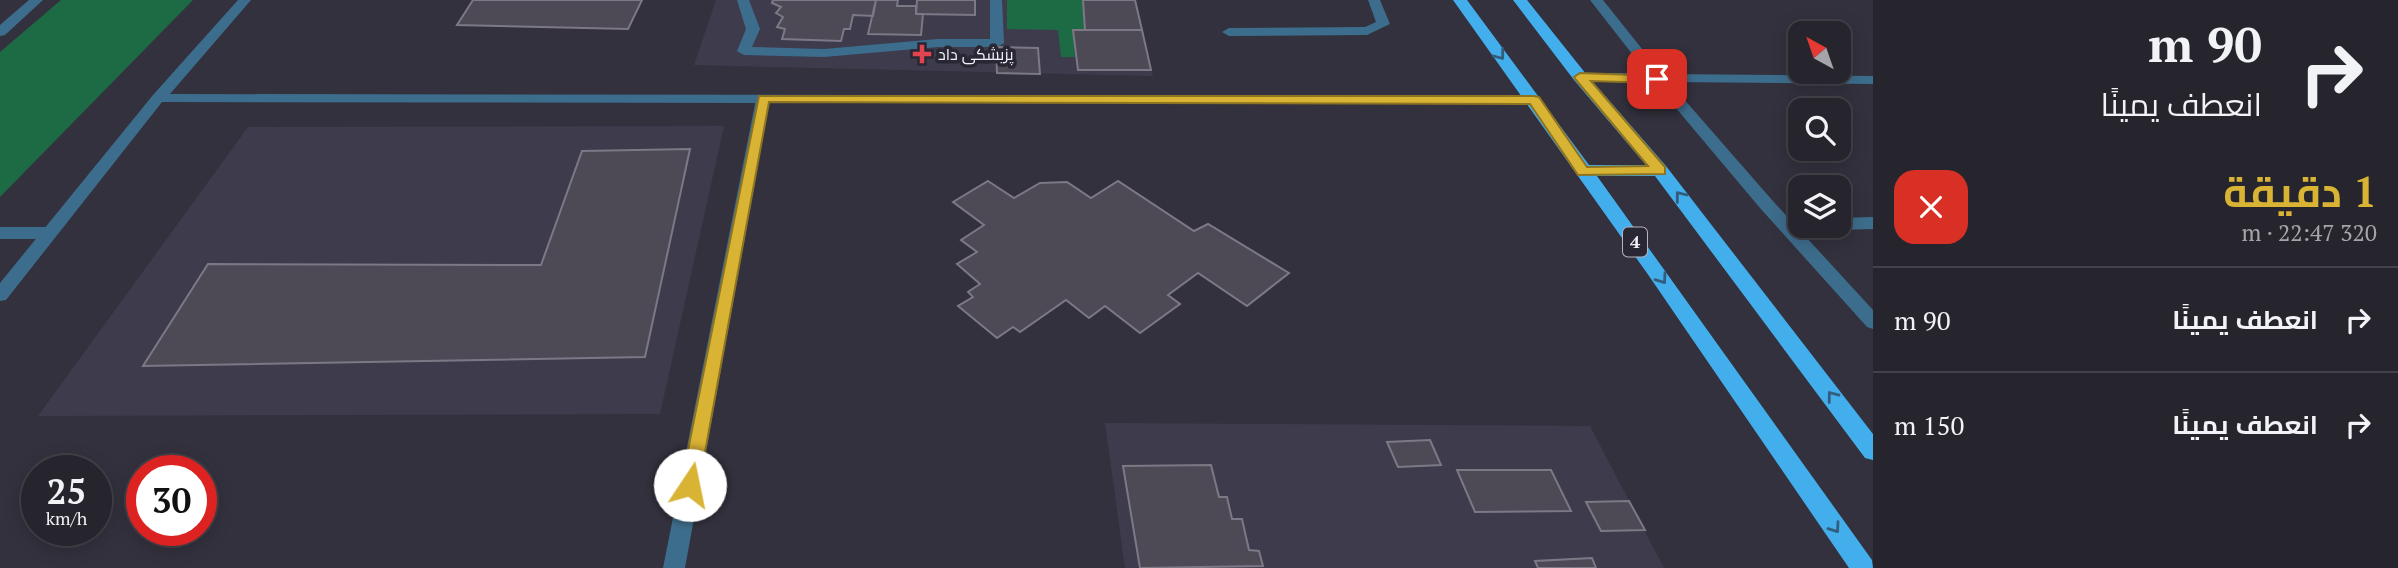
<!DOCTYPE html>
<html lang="ar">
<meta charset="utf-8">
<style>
:root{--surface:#26252e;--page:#2e2d36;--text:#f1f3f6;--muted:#a4a5aa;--line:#42424a;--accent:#d9b334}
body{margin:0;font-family:"PT Serif",Cairo,serif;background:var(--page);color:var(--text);direction:rtl;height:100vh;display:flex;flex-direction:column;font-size:26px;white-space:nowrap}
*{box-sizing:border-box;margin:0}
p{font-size:23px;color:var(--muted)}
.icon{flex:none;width:38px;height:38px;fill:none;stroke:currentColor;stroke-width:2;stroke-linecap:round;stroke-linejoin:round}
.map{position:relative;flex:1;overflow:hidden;direction:ltr}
.sheet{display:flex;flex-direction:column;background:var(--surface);width:525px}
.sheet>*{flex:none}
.banner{background:#26252e;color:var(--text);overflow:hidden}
.needle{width:46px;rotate:320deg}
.tools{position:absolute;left:1788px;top:21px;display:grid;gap:14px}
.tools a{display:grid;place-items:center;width:63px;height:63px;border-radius:14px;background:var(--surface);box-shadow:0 4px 18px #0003,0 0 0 2px var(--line);font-size:35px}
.speed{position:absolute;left:21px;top:455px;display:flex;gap:14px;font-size:35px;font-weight:700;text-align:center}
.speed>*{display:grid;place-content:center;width:91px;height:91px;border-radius:50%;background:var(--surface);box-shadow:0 4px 18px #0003,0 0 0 2px var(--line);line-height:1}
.speed small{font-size:18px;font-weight:400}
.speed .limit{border:10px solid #d22;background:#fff;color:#111}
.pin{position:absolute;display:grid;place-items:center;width:60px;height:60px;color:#fff;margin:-30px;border-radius:14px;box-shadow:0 4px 10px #0006}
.me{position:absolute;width:77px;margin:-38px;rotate:11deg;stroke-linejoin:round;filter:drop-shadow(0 0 5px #0008)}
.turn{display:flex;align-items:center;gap:24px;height:147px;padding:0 21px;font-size:32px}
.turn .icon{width:91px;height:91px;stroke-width:2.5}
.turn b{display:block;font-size:49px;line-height:60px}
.round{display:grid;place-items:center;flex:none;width:74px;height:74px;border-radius:21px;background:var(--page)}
.summary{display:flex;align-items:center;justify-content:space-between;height:119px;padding:0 21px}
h1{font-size:42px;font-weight:700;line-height:52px;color:var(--accent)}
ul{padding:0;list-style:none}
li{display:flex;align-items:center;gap:21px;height:105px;padding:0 21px;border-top:2px solid var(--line)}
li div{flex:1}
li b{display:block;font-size:26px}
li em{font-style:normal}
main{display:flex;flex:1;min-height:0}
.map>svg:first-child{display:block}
</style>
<main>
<section class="sheet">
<div class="banner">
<div class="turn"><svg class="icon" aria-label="right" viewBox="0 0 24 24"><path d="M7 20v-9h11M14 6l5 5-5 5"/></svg><div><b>90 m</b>انعطف يمينًا</div></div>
</div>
<div class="summary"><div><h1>1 دقيقة</h1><p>320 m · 22:47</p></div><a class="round" style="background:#d93025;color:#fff"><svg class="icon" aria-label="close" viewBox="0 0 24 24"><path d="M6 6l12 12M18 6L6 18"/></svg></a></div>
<ul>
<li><svg class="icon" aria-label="right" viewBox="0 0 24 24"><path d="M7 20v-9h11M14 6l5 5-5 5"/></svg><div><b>انعطف يمينًا</b></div><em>90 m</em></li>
<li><svg class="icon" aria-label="right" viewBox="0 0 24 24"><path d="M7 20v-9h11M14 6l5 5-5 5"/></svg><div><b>انعطف يمينًا</b></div><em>150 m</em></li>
</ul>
</section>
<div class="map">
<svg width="1873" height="568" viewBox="0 0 1873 568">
<rect width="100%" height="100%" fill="#33313d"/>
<path fill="#3e3b4d" d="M716,0H1136L1153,76L694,65Z
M724,126L660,414L38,416L248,127Z
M1105,423L1590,426L1664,568H1125Z"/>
<path fill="#1c6b44" d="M61,0H193L0,197V52Z
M1007,0H1083L1085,30H1073L1075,57H1061L1058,30L1007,29Z"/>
<path fill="#4d4955" stroke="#7d7885" stroke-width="2" d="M473,0H642L628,29L457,25Z
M773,0H876L873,16L853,15L850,29H844L841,41L782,39L785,29L777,27L783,17L776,13L781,7L772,3Z
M876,0H898L897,6H916V14H923L921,35L868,34Z
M917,0H975V15L916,14Z
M1083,0H1135L1142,30H1085Z
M1073,30H1142L1151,70H1078Z
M996,47L1038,48L1040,74L997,73Z
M690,149L645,357L143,366L208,264L541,265L582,151Z
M988,181L1014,198L1040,183L1067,182L1091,198L1118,181L1194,231L1208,224L1289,273L1247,306L1198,273L1168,295L1180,304L1140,333L1105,306L1089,318L1066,300L1020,332L1013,327L997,338L958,306L973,297L968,292L980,284L957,264L977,252L961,240L984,225L953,202Z
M1430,440L1441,465L1398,467L1387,442Z
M1211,465L1219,497H1227L1232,519H1242L1249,550L1259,551L1263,566L1140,568L1123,466Z
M1457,470H1551L1571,511L1475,512Z
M1629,501L1645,530L1601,531L1586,502Z
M1592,558L1596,568H1538L1535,561Z"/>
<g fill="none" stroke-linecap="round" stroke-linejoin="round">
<path fill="#3d6d8c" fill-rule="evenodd" d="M737,0H749L760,29L752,47L824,49L938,39H990V0H1002L1004,43L997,47H938L824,57L744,55L737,51L746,29Z
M1368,0H1380L1390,24L1367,35L1229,36L1222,32L1229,28L1365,27L1376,22Z"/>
<path fill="#3d6d8c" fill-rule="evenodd" d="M29,0H43L5,35L0,36V25Z
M1590,0H1603L1662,74L1873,76V84L1669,82L1772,200L1873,310V329L1867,327L1760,208L1654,82L1575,80V74L1580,73H1647Z
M763,95L770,99L685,568H663L756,99Z
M1873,217V229L1839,230L1832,226H1839V218Z
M0,227H48L56,233L48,239H0Z"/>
<path fill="#3d6d8c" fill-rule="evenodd" d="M238,0H251L170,94L1534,96L1541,100L1534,104L162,102L6,300L0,301V283L153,95Z"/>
<path fill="#43aeec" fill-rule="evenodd" d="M1453,0H1467L1589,165H1646L1574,80L1513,0H1527L1586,74L1666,166L1873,434V460L1865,458L1655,176H1597L1872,560L1873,568H1849L1649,276Z"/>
</g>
<defs><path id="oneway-chevron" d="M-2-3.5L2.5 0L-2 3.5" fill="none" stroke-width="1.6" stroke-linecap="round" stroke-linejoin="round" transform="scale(1.75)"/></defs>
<g stroke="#335d7d">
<use href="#oneway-chevron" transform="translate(1500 55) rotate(53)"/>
<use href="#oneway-chevron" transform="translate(1680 196) rotate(-128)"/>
<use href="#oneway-chevron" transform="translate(1662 279) rotate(55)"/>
<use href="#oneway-chevron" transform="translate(1832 396) rotate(-127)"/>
<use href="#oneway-chevron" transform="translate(1835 528) rotate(55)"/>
</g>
<path fill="#d9b334" stroke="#8d7422" stroke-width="2" d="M1580,73L1662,76L1664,79L1657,83L1591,81L1665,167V174L1578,175L1530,104L769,102L699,485L697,491L690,494L683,491L681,485L759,96H1534L1539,97L1587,167L1648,166L1576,80L1574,77Z"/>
<path fill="#e0444e" stroke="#292733" stroke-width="2.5" d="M918.5 43.5h7v7h7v7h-7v7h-7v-7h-7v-7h7z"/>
<g text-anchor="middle" stroke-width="7" stroke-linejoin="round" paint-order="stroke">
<g font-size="16" fill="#f2f1f9" stroke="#292733" text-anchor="start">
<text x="938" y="60">پزیشکی داد</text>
</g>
<rect fill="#292733" stroke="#b6b4be" stroke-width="2" x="1623" y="227.5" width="24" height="29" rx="5"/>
<g font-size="18" font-weight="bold" fill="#f2f1f9">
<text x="1635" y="248">4</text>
</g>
</g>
</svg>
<div class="tools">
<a><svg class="needle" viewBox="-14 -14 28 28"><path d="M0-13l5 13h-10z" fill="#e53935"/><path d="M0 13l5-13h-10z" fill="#a4a5aa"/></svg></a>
<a><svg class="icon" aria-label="search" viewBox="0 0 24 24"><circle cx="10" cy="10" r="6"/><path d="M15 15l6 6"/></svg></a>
<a><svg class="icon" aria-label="layers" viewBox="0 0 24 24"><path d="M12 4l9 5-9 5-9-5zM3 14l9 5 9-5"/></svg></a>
</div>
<div class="speed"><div>25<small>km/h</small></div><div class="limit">30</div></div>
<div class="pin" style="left:1657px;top:79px;background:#d93025"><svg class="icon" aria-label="arrive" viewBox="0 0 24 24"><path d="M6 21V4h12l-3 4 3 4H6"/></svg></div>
<svg class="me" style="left:690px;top:485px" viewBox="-20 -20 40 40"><circle r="19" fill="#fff"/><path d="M0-13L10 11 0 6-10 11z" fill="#d9b334"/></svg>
</div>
</main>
